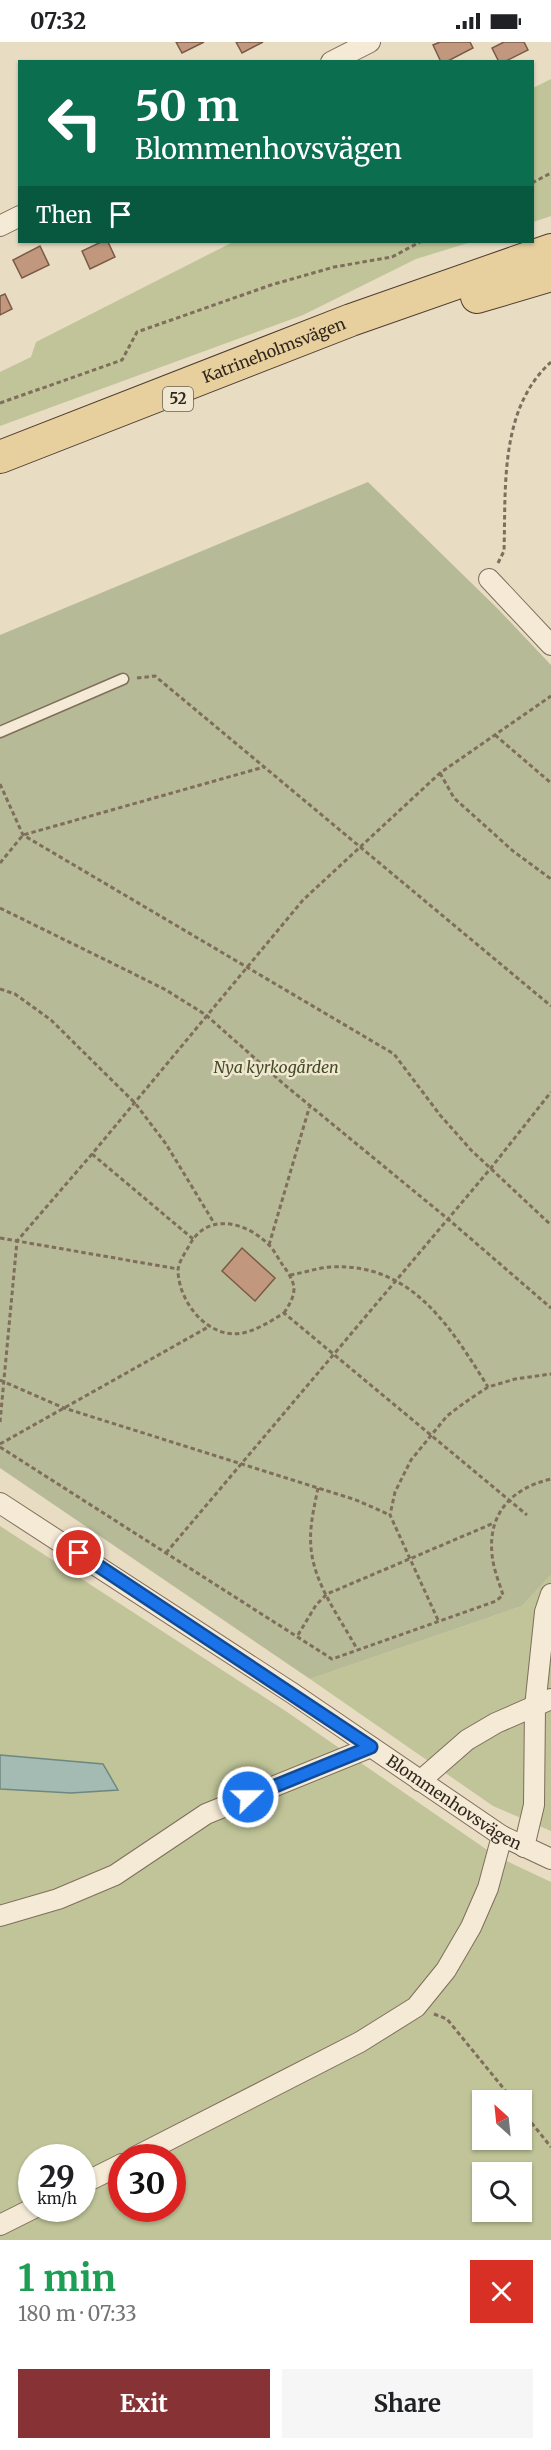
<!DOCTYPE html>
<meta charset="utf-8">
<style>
:root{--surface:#fff;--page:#f6f6f6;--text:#202124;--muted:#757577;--accent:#873335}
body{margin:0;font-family:Merriweather,serif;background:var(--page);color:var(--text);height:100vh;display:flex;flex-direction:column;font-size:22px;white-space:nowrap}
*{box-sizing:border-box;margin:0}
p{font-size:20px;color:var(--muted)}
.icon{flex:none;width:33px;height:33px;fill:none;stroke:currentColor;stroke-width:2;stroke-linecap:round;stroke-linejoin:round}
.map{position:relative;height:2198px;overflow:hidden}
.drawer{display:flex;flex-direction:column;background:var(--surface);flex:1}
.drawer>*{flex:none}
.banner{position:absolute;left:18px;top:18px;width:516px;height:183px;border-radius:0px;box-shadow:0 2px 4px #0004;background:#0b6e4f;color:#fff;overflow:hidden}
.needle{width:39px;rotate:333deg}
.fabs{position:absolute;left:472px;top:2048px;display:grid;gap:12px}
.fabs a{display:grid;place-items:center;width:60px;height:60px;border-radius:0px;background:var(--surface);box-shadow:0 2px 4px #0004;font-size:30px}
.speed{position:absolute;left:18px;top:2102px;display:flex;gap:12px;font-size:30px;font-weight:700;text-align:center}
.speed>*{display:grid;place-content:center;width:78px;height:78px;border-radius:50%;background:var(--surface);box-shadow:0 2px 4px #0004;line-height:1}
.speed small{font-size:15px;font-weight:400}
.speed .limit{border:9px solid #d22;background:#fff;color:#111}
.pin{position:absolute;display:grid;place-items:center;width:51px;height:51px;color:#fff;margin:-26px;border:3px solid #fff;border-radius:50%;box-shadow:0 2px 6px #0007}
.me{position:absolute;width:66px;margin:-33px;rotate:68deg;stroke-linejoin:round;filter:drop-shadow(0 0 4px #0008)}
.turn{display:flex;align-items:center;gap:21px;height:126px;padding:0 18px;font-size:27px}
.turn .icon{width:78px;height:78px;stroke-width:2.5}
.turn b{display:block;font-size:42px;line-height:51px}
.then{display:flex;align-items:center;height:57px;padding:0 18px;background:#0003;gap:12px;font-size:22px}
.round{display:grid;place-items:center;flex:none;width:63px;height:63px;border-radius:0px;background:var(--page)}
.head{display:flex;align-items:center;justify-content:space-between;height:102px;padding:0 18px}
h1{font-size:36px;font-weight:700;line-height:45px;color:#1e9e55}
.cta{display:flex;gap:12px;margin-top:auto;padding:12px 18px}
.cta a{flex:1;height:69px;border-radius:0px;background:var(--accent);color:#fff;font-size:24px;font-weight:700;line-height:69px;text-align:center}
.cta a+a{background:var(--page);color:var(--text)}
.status{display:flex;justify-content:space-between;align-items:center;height:42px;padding:0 30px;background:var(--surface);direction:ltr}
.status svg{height:16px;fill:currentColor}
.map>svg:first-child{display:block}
</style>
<div class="status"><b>07:32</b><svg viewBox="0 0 49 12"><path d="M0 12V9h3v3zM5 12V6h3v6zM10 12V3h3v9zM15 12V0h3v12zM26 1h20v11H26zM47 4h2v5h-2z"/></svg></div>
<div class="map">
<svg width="551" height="2198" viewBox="0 0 551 2198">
<rect width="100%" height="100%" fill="#e8dcc3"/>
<path fill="#c0c498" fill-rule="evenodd" d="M551,37V174L533,180V46Z
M233,200H471L416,217L303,273L0,384V330L31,315L36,300Z
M0,1484L287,1670L496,1814L551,1840V2198H0ZM483,2058H522V2097H483ZM32,2115H82V2166H32ZM122,2115H172V2166H122ZM483,2130H522V2169H483Z
M551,1533V1789L493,1764L310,1637L522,1564Z"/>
<path fill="#b6ba97" d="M368,440L498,567L551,623V1533L522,1564L310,1637L0,1426V593Z"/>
<path fill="#a4bbb4" stroke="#6d8881" stroke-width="1.5" d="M0,1713L103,1722L118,1748L71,1751L0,1747Z"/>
<path fill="#c1987d" stroke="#7b5a45" stroke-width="1.5" d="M176,0H204L182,11Z
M236,0H263L242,11Z
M440,0H470L473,6L446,20H441L433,3Z
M504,0H524L528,8L504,20H499L492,6Z
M101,200H108L115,215L90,227L82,209Z
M40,204L49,223L22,236L13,218Z
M5,252L12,267L0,273V254Z
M242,1206L275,1236L255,1259L222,1229Z"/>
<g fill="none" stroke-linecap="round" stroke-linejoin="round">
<defs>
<path id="service" d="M0,690L123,637"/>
<g id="minor">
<path d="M331,20L370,0"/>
<path d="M0,184L20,174"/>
<path d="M489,537L551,603"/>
<path id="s1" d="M0,1461L292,1651L502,1794L551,1817"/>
<path d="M420,1739L467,1698L496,1681L551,1657"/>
<path d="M524,1805L534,1763L535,1665L545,1570L551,1552"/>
<path d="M0,1874L58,1857L115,1833L206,1772L371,1705"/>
<path d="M135,2115L360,2000L416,1965L446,1928L471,1885L488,1846L502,1794"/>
<path d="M82,2142L122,2122"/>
<path d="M0,2183L34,2166"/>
</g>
<g id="primary">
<path d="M477,255L551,233"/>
<path id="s2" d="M0,415L351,278L551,208"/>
</g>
</defs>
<use href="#service" stroke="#7f6e5c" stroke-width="13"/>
<use href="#minor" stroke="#7f6e5c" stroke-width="22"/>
<use href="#primary" stroke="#4e3d30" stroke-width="34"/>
<path stroke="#7f6e5c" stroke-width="3" stroke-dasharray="4.5 3" stroke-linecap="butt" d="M532,141L551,131
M0,361L122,318L137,290L271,243L334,225L392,215L420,200
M498,521L504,509C506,446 499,367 551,320
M137,636L155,634L551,964
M495,693L551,741
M440,731L454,756L513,809L551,837
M0,742L23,793L394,1012L440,1073L471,1108L551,1183
M0,821L23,793L264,725
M0,866L124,927L166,948L206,973L286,1044L448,1177L551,1266
M0,947L15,952L51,978L135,1061L166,1102L214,1181
M92,1112L193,1197
M0,1196L178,1227
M269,1203L310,1063
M290,1233C303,1231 317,1226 330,1225C412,1220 451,1286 488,1345
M284,1271C289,1263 294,1256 294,1246C293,1237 287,1229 282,1222C278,1216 274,1208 269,1203C246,1179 206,1170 189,1204C185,1211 178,1221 178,1229C179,1261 209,1298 243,1291C259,1287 271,1279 284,1271L527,1473
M0,1338L64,1366L356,1458L390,1473
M0,1380L17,1199L92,1112L303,858L440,731L551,654
M0,1402L210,1284
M0,1405L332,1617L496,1559L503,1553C499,1540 493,1526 492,1512C488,1471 512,1446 551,1437
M318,1446C314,1466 309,1486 311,1506C314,1542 340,1576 357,1607
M166,1511L491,1126L551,1050
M438,1578L390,1473L395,1450L411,1418L447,1374L464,1361L488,1345L515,1337L551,1332
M298,1593L316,1563L327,1552L494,1481
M434,1972L447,1977L513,2058
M522,2069L551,2105"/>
<use href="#service" stroke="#f4ead5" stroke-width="10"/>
<use href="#minor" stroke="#f4ead5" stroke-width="20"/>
<use href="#primary" stroke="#e7cf9e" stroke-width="32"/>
</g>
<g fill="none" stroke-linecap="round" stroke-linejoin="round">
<defs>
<path id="route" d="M79,1511L371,1705L248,1755"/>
</defs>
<use href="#route" stroke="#114b97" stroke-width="15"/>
<use href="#route" stroke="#1a73e8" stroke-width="10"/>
</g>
<g text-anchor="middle" stroke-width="5" stroke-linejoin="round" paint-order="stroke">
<rect fill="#f0e7d1" stroke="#6a6154" stroke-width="1.5" x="163" y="345" width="30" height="24" rx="4.5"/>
<g font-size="15" font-weight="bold" fill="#31271e">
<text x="178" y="362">52</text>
</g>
<g font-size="16" fill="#31271e" stroke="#f0e7d1">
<text dy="6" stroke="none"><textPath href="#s2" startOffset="294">Katrineholmsvägen</textPath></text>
<text dy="6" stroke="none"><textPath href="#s1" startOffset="544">Blommenhovsvägen</textPath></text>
</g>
<g font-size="16" font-style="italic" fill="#434b27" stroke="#f0e7d1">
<text x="276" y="1031">Nya kyrkogården</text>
</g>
</g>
</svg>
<div class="fabs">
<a><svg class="needle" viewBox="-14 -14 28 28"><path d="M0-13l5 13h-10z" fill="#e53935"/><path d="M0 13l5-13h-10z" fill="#757577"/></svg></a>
<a><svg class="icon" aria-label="search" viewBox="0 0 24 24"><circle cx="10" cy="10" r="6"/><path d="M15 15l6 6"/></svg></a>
</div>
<div class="speed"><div>29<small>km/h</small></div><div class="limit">30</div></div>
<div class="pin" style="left:79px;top:1511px;background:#d93025"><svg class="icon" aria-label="arrive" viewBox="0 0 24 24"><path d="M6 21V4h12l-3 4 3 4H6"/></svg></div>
<svg class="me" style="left:248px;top:1755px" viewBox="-20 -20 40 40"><circle r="17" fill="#1a73e8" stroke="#fff" stroke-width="3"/><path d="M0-11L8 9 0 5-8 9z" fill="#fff"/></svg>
<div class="banner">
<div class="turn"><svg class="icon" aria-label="left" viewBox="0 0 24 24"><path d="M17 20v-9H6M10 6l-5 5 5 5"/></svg><div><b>50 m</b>Blommenhovsvägen</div></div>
<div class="then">Then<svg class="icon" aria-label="arrive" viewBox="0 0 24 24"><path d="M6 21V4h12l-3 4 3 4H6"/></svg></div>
</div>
</div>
<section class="drawer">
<div class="head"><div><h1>1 min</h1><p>180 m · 07:33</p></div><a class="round" style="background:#d93025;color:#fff"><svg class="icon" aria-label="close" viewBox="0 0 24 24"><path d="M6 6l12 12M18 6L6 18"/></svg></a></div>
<div class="cta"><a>Exit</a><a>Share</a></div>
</section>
